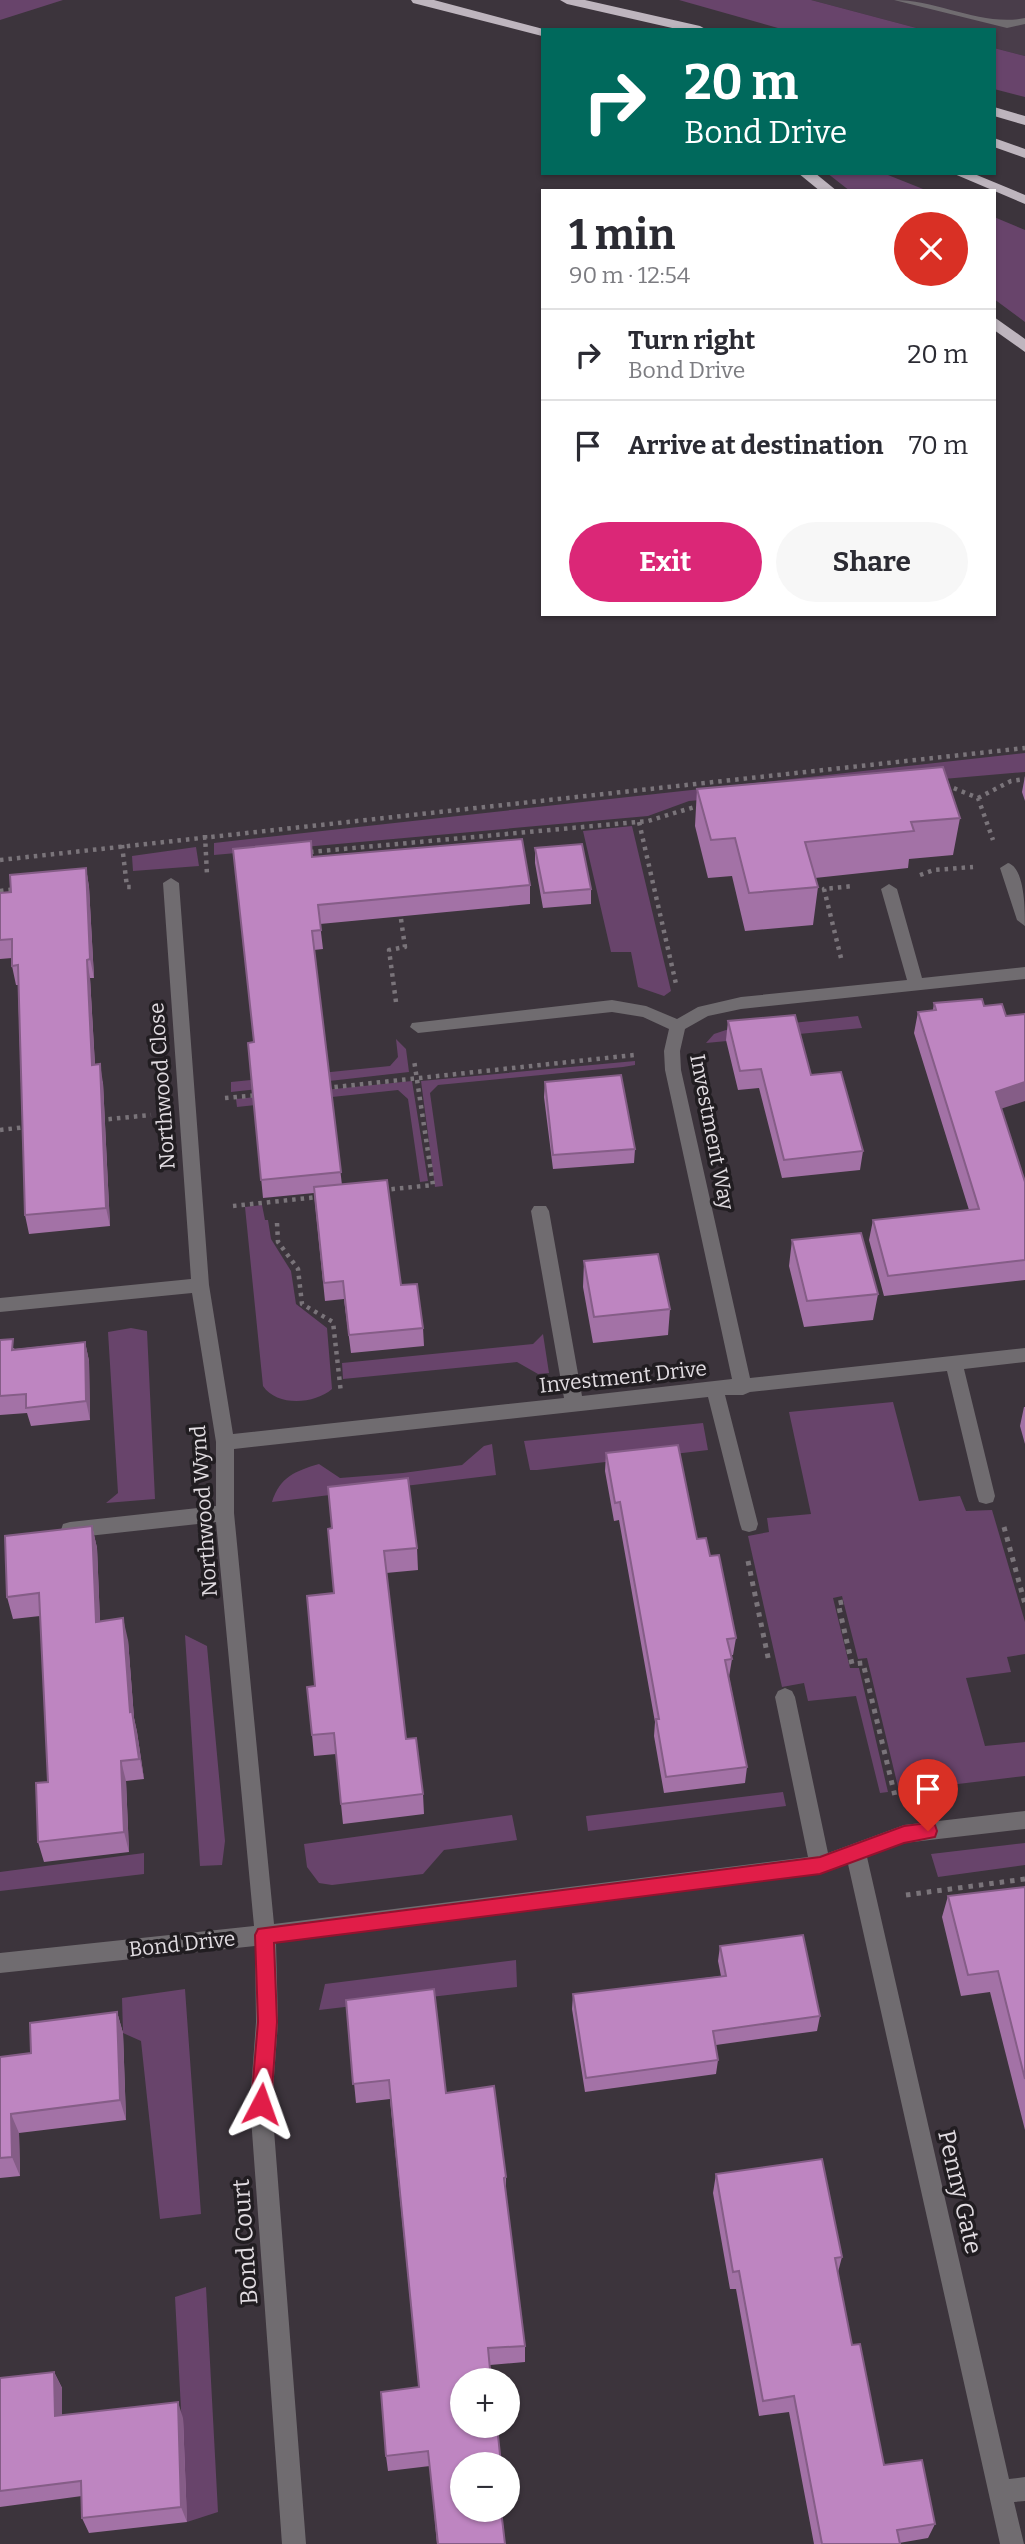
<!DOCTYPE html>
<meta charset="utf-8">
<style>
:root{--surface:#fff;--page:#f7f7f7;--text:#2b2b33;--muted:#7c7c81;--line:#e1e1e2;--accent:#db2777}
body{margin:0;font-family:Bitter,serif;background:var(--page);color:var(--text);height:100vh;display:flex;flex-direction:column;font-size:26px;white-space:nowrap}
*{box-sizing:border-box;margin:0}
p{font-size:23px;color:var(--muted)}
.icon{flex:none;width:38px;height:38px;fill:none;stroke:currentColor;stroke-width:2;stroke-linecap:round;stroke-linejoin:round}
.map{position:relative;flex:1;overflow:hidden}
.sheet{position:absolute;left:541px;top:189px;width:455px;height:427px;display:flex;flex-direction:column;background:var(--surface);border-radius:0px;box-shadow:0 2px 5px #0004}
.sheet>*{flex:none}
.guide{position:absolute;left:541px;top:28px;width:455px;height:147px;border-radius:0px;box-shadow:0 2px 5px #0004;background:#00695c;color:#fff;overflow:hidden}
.tools{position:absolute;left:450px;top:2368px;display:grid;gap:14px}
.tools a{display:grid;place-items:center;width:70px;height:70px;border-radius:50%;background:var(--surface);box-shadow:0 2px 5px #0004;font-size:35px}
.pin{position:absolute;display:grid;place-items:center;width:60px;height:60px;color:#fff;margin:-72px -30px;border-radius:50% 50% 50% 0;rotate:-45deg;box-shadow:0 0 7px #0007}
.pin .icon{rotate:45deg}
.me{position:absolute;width:77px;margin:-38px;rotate:4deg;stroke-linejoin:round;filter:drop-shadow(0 0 5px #0008)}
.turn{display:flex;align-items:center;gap:24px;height:147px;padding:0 28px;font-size:32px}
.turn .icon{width:91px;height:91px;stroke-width:2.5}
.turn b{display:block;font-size:49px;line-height:60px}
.round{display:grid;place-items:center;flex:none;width:74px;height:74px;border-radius:37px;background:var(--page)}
.headline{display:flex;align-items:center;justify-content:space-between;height:119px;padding:0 28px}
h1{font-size:42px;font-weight:700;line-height:52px}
.button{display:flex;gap:14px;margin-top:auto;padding:14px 28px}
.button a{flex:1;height:80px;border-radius:42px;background:var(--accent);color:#fff;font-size:28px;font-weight:700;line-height:80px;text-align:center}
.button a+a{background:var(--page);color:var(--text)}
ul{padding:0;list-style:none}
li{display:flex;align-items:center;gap:21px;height:91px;padding:0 28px;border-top:2px solid var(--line)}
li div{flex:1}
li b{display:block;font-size:26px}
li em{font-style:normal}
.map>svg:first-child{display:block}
</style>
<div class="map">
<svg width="1025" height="2544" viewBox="0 0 1025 2544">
<rect width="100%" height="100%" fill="#3c343c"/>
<path fill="#493d4a" d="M811,0H1025V56L994,48V30H924Z"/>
<path fill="#68446b" d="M0,0H63L0,20Z
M679,0H811L924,30H785Z
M994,48L1025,56V97L994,89Z
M827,173H883L928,191H850Z
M994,217L1025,230V322L994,299Z
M1025,753V772L689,801L648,816L214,855V843Z
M632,826L671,991L664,996L638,987L631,952H611L583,831Z
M196,847L199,866L133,871L132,856Z
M858,1016L862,1028L706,1043L714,1034L726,1030Z
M396,1039L406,1049L409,1072L231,1092V1082L390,1066L398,1057Z
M635,1061V1065L623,1067L438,1085L430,1093L443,1186L435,1187L421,1081Z
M412,1081L428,1181L420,1182L408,1099L398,1090L237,1107L236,1099Z
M262,1205L265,1220H268L271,1239L291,1271L296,1304L327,1328L332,1389C315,1404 277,1407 263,1386L245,1207Z
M131,1328L147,1331L155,1499L106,1503L118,1493L108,1332Z
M543,1334L549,1373L538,1374L517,1362L343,1379L342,1363L533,1344Z
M893,1402L919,1501L960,1496L966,1511L992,1510L1025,1622V1654L1007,1657L1011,1672L966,1678L985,1746L1025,1742V1776L899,1791L867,1658L858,1659L842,1596L833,1598L850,1668H859L888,1792L880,1793L856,1696L808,1701L804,1683L782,1687L748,1536L769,1532L767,1518L811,1514L789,1412Z
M703,1423L708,1450L537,1470H530L524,1441Z
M492,1444L496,1475L272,1502C280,1477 295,1471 319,1464L340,1478L403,1473L462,1465L484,1446Z
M185,1635L207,1646L225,1841L222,1865L200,1866Z
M783,1792L786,1806L588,1831L586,1816Z
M512,1815L517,1840L444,1850L423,1874L332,1885L319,1883L307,1867L304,1844Z
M1025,1843V1865L938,1877L931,1854Z
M144,1853V1874L0,1891V1872Z
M516,1960L517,1987L319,2010L325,1984Z
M185,1989L201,2214L160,2219L141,2041L123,2033L122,1998Z
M206,2287L218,2512L187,2522L175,2297Z"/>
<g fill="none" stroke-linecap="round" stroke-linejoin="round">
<path stroke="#7a747a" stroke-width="4.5" stroke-dasharray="3.5 5" stroke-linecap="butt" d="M946,785L978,798L993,840
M978,798L1011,781L1025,779
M639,822L676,984
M205,835L207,875
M122,845L127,887H132
M310,852L648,821L701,805
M0,860L1025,748
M920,875L934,870L973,867
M0,891L17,889
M841,958L824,889L853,886
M396,1002L389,950L405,947L400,912
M326,1088L634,1055
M225,1098L258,1095
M100,1120L151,1115
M0,1130L26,1127
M383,1190L433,1185L414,1060
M233,1206L318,1197
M277,1223L278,1242L298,1269L302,1304L333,1322L341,1393"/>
<path stroke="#7a747a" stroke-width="5" stroke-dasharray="4.5 6" stroke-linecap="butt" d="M1004,1527L1025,1604
M748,1561L769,1662
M843,1602L838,1603L852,1664L863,1663L895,1796
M906,1895L1025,1879"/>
<path fill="#706c70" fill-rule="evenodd" d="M894,0C938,0 983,27 1025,18V24L1007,28Z
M1008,863C1025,868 1025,910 1025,926L1017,920L1000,868Z
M171,878L179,883L209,1285L233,1434L564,1398L531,1211L534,1206H546L549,1211L582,1396L732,1379L665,1070L664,1051L669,1029L643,1017L612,1012L418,1033L410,1027L412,1023L612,1000L646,1006L677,1019L698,1007L741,997L907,980L881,889L889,884L897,889L922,978L1025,967V979L741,1009L708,1016L685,1029L680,1051L681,1070L750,1378L1025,1348V1362L964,1369L995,1496L993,1502L986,1504L979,1502L977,1496L947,1371L750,1392L743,1395H725L758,1524L756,1530L749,1532L742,1530L740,1524L708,1397L234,1449V1513L274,1924L808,1857L775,1697L778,1691L785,1688L792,1691L795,1697L828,1853L904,1825L1025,1811V1829L904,1843L867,1857L1009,2479L1025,2477V2501L1014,2502L1024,2544H1000L848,1864L820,1874L276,1943L278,2022L272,2104L306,2544H282L250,2104L256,2022L255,1946L0,1973V1953L254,1926L216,1522L70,1538L63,1536L61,1530L63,1524L70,1522L216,1506V1442L192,1293L0,1312V1298L191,1279L163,883Z"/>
<path fill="#beb5be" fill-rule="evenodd" d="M411,0H434L547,30H542V36L413,3Z
M560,0H585L700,26L707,30H681L567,4Z
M994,107L1025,116V125L994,116Z
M994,138L1025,149V158L994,147Z
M798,173H815L837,191H820Z
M952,173H972L1025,195V204Z
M994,317L1025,339V352L994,330Z"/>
</g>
<path fill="#a372a6" d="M1025,776V801L1022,792Z
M697,789L960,818L953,855L909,859L908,868L815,878L818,887L813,925L745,931L732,876L708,878L695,826Z
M535,848L591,889V904L543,908L535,863Z
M312,857L530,885V904L320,924L323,949L314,950L342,1185L401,1285L423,1328L424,1346L351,1353L344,1299L325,1301L314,1193L263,1198L248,1043L254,1042Z
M86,868L89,887L94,978H90L95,1065L103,1083L110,1226L29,1234L25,1215L18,985H16L12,966V958L0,959V893L11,892Z
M934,1003L1001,1109L1025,1182V1280L884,1296L869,1240L873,1220L969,1210L914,1033L918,1012L933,1010Z
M728,1021L811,1075L863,1151L860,1170L782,1178L759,1088L738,1090L726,1040Z
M545,1082L635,1149L634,1163L553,1169L544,1097Z
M792,1240L878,1294L873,1320L804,1327L789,1266Z
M584,1261L670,1309L668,1335L593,1343L583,1287Z
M0,1340L15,1349L85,1342L89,1361L90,1420L31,1426L27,1413L0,1415Z
M1024,1407H1025V1444L1020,1426Z
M606,1453L697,1539L710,1556L736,1638L733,1655H731L732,1659L729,1677L747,1767L745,1783L664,1793L654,1736L655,1722L619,1520L614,1521L605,1471Z
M92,1526L97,1548L100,1622L128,1640L134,1718L137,1732L144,1779L126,1781L129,1852L44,1862L38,1842L48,1782L40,1616L13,1619L7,1597Z
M328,1529L417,1548L418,1570L386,1573L406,1739L423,1794L424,1814L343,1824L336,1754L314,1756L312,1735L334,1593Z
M1025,1887V2130L990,1992L961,1996L942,1917L948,1896Z
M720,1946L820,2016L817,2031L716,2045L718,2060L716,2074L585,2092L572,2009L573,1994L721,1976L718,1961Z
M434,1989L446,2093L494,2086L506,2177V2196L525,2346V2362L490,2365L491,2380H462V2426H497L501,2464H462V2510H506V2515H502L505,2544H437L430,2466L388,2471L386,2456L381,2392L419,2387L390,2099L356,2103L346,2000Z
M117,2012L123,2033L126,2120L19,2133L20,2176L0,2178V2057L31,2053Z
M716,2174L842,2257L838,2272L852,2345L884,2465L935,2524L928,2538L899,2543L900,2544H814L789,2412L759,2416L736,2289H730L713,2193Z
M54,2372L62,2388V2415L183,2418L187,2522L89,2533L82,2518V2496L0,2507V2378Z"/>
<path fill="#855d87" d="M86,868L89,887L94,978L90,959Z
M87,960L90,978L96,1084L92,1065Z
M100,1064L103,1083L110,1226L106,1208Z
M1025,1082V1101L991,1112L996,1092Z
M85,1342L89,1361L90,1420L86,1401Z
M92,1526L97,1548L101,1644L96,1622Z
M123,1618L128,1640L134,1718L137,1732L144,1779L130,1712Z
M121,1761L126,1781L129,1852L124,1832Z
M117,2012L123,2033L126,2120L120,2100Z
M11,2114L19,2133L20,2176L12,2157Z
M54,2372L62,2388V2432L55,2416Z
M178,2402L183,2418L187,2522L181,2507Z"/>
<path fill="#be85c1" stroke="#855d87" stroke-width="2" d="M943,767L960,818L911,822L914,831L805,842L818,887L749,893L735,838L711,840L697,789Z
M522,839L530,885L318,905L321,930L312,931L341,1172L261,1180L248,1043L254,1042L233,849L311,841L312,857Z
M582,844L591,889L544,893L535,848Z
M86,868L90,959L87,960L92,1065L100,1064L106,1208L25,1215L18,965L12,966V939L0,940V893L11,892L10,875Z
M982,999L984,1006L1002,1004L1006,1016L1025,1014V1082L996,1092L1025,1182V1260L888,1276L873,1220L979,1209L918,1012L936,1010L934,1003Z
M795,1015L811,1075L841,1072L863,1151L784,1160L761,1069L740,1071L728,1021Z
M621,1075L635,1149L553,1155L545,1082Z
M387,1180L401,1285L417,1284L423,1328L349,1335L343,1281L324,1283L314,1187Z
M861,1233L878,1294L807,1301L792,1240Z
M658,1254L670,1309L594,1317L584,1261Z
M13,1339L12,1350L85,1342L86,1401L26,1408V1394L0,1396V1340Z
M678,1445L697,1539L706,1538L710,1556L719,1555L736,1638L727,1639L732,1659L725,1660L747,1767L666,1777L656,1719H659L620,1502L615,1503L606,1453Z
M408,1478L417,1548L384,1551L406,1739L416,1738L423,1794L341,1804L334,1733L312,1735L307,1687L315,1686L307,1596L334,1593L328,1529L332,1528L328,1487Z
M92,1526L96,1622L123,1618L130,1712L132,1711L139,1759L121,1761L124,1832L38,1842L36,1783L48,1782L39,1593L7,1597L5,1536Z
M1025,1887V2079L998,1971L968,1975L948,1896Z
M803,1935L820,2016L713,2031L718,2060L586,2078L573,1994L726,1976L720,1946Z
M434,1989L446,2093L494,2086L506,2177L504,2178L525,2346L488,2348L491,2380H462V2426H497L501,2464H462V2510H501L505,2544H438L428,2451L386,2456L381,2392L419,2387L389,2080L353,2084L346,2000Z
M117,2012L120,2100L11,2114L12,2157L0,2158V2057L31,2053L30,2023Z
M822,2159L842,2257L835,2258L852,2345L860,2344L884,2465L922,2460L935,2524L897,2530L900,2544H822L794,2396L763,2401L739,2271L733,2272L716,2174Z
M54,2372L55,2416L178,2402L181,2507L82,2518L81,2481L0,2491V2378Z"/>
<path fill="#e11d48" stroke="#92132f" stroke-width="2" d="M928,1823L935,1825L937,1831L935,1837L904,1843L820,1874L274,1943L277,2022L271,2104L268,2111L261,2114L254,2111L251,2104L258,2022L255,1935L258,1929L820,1857L904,1826Z"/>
<g text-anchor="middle" stroke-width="7" stroke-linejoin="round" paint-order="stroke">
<g font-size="21" fill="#e1dce1" stroke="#211d21">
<text transform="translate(162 1086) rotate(-94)" y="7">Northwood Close</text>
<text transform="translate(712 1132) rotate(79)" y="7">Investment Way</text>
<text transform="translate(623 1377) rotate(-6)" y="7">Investment Drive</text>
<text transform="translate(204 1511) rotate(-94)" y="7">Northwood Wynd</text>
<text transform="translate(182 1944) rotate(-6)" y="7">Bond Drive</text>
</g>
<g font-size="24" fill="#e1dce1" stroke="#211d21">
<text transform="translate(960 2192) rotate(77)" y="8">Penny Gate</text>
<text transform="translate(245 2242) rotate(-94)" y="8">Bond Court</text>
</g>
</g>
</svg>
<div class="tools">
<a>+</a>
<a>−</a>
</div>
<div class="pin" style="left:928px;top:1831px;background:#d93025"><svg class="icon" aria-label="arrive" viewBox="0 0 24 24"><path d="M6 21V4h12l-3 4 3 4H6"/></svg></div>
<svg class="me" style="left:261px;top:2104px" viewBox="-20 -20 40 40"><path d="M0-17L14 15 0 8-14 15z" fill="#e11d48" stroke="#fff" stroke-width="4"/></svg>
<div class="guide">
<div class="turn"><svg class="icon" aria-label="right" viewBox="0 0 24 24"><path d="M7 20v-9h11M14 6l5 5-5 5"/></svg><div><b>20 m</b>Bond Drive</div></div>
</div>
<section class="sheet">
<div class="headline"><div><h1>1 min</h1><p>90 m · 12:54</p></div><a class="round" style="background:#d93025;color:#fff"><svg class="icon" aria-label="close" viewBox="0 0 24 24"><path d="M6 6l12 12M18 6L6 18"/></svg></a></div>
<ul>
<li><svg class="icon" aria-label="right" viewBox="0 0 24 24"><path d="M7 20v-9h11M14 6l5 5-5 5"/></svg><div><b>Turn right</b><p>Bond Drive</p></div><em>20 m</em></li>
<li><svg class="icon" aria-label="arrive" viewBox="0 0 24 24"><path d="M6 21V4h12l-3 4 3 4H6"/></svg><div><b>Arrive at destination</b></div><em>70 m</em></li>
</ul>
<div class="button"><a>Exit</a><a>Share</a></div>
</section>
</div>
